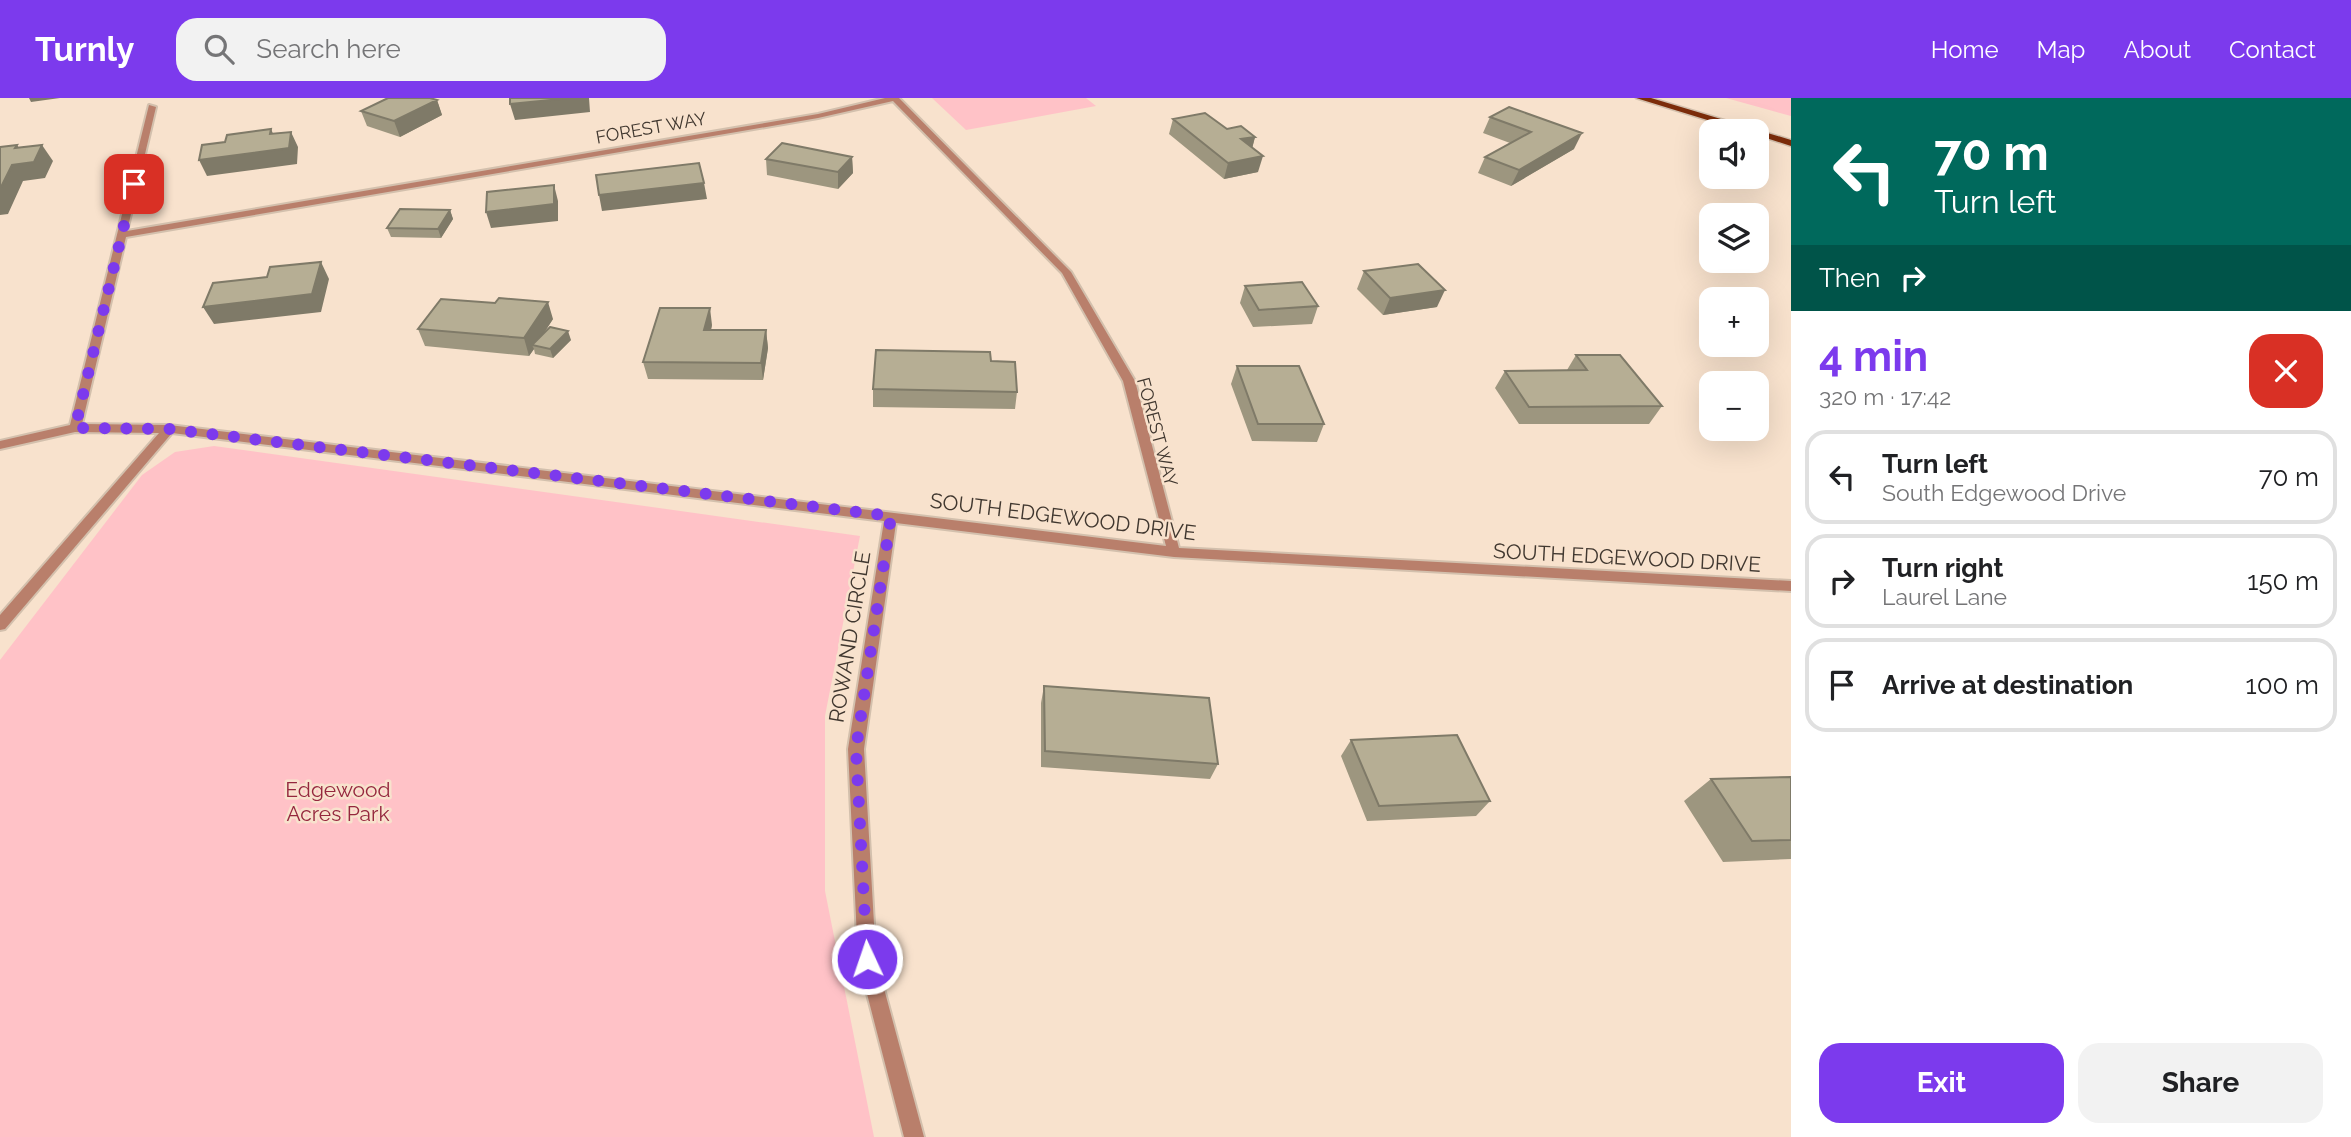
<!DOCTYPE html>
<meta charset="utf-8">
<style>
:root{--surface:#fff;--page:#f2f2f2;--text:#202124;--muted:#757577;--line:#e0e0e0;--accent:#7c3aed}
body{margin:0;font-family:Raleway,sans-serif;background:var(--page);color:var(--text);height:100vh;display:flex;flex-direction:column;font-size:26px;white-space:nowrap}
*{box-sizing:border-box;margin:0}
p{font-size:23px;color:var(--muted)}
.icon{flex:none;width:38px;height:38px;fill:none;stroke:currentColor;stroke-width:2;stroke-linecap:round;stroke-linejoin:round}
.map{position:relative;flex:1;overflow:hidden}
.panel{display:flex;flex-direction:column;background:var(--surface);width:560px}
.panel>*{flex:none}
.guide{background:#00695c;color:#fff;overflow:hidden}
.buttons{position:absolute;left:1699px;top:21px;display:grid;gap:14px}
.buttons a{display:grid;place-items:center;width:70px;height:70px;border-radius:14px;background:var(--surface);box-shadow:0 7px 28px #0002;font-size:35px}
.pin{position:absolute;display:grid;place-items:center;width:60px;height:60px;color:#fff;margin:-30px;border-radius:14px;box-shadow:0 4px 10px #0006}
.me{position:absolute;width:77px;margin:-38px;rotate:357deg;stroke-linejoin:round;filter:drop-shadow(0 0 5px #0008)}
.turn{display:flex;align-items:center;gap:24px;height:147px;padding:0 28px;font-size:32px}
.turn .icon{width:91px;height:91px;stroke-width:2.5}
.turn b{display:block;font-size:49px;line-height:60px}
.then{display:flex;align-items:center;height:66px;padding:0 28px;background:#0003;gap:14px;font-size:26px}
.round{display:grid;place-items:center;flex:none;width:74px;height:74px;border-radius:21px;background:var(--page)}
.overview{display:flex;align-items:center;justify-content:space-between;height:119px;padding:0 28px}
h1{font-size:42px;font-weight:700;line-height:52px;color:var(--accent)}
.button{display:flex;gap:14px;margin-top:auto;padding:14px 28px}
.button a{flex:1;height:80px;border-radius:21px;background:var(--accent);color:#fff;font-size:28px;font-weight:700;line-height:80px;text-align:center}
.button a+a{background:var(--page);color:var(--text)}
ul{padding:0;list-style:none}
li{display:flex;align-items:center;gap:21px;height:94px;margin:0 14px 10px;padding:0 14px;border:4px solid var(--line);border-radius:21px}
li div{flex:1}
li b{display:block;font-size:26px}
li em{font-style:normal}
header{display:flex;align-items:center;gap:42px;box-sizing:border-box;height:98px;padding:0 35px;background:var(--accent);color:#fff}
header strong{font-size:33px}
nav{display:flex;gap:38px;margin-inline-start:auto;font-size:24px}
.search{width:490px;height:63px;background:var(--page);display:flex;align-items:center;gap:18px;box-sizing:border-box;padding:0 24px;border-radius:21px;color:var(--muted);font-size:26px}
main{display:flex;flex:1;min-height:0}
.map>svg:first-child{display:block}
</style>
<header>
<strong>Turnly</strong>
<div class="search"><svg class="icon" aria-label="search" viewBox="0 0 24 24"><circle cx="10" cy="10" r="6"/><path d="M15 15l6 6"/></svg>Search here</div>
<nav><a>Home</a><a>Map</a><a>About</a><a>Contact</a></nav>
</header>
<main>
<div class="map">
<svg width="1791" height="1039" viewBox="0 0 1791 1039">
<rect width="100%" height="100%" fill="#f8e2cd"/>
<path fill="#ffc2c7" d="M932,0H1086L1096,8L966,32Z
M1726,0H1791V18Z
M214,348L860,438L825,618V793L874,1039H0V562L142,377L175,354Z"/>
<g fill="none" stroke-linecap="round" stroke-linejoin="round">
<defs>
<path id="minor" d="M885,0H899L1071,174L1135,283L1179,450L1791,483V493L1174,459L896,425L864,651L876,861L924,1039H904L858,861L848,651L884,423L172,335L5,531L0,532V517L159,335L75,334L0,351V343L70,327L149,7L156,9L127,133L818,16ZM893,3L1062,175L1123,283L1166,448L169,327L82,326L126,139L818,20Z"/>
<path id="primary" d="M1636,0H1651L1791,42V48L1757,37V33H1743Z"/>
</defs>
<use href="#minor" stroke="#d3c0ad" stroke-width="4"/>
<use href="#primary" stroke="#d3c0ad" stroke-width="3"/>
<use href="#minor" fill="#b97f6b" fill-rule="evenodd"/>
<use href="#primary" fill="#7c2c0a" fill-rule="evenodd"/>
</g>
<path fill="#9d967f" d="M437,2L442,17L400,39L367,28L361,13Z
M1509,9L1574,51L1511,88L1478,75L1485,59L1510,45L1483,35L1490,19Z
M1173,21L1227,31L1255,39L1252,50L1258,74L1224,81L1169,36Z
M852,59L853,75L838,91L767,77L766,61Z
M450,112L453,121L441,140L391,139L387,130Z
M1364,173L1437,209L1383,217L1357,191Z
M1245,188L1318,208L1312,226L1253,229L1240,205Z
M553,221L544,235L571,242L553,260L535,256L534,251L529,258L425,248L418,231Z
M712,227L711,232H766L768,250L763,282L648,281L643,264Z
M1576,257L1662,308L1649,326H1519L1495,290L1505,273L1567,272Z
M991,263L1017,294L1015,311L873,309V291Z
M1237,268L1324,326L1317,344L1252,343L1231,286Z
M1044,588L1218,666L1210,681L1041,669V605Z
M1351,642L1490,703L1476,718L1367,723L1341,658Z
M1791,679V761L1723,764L1684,703L1711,681Z"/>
<path fill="#7f7a68" d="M29,0H60L31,4Z
M571,0H589L590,14L515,22L510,6Z
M437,2L442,17L400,39L394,23Z
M271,31L278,47L291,34L298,49L297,66L207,78L199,62Z
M1582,35L1574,51L1511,88L1519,72Z
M1255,39L1251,55L1241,41Z
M17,47L28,63L42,47L53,63L45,80L23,83L8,116L0,117V91L12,67Z
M1263,58L1258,74L1224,81L1228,65Z
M852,59L853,75L838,91V74Z
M704,85L707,101L602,113L599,97Z
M554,87L558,103V123L491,130L486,114Z
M450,112L453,121L441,140L438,131Z
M321,164L329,181L321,214L214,226L203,209Z
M1445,192L1437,209L1383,217L1390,200Z
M548,204L553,221L536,247H532L534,251L529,258L524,240Z
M710,210L712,227L707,249L704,232Z
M766,232L768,250L763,282L761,265Z
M568,233L571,242L553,260L550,251Z"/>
<path fill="#b6ae94" stroke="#7f7a68" stroke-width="2" d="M388,0H430L437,2L394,23L361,13Z
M510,0H571L510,6Z
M1509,9L1582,35L1519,72L1485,59L1531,34L1490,19Z
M1205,15L1227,31L1241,28L1255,39L1241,41L1263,58L1228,65L1173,21Z
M271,31L270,36L291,34L289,50L199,62L202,47L225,44L227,37Z
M782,45L852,59L838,74L766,61Z
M17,47L15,50L42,47L34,64L12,67L0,91V49Z
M699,65L704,85L599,97L596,77Z
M554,87V106L486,114L487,94Z
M400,111L450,112L438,131L387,130Z
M321,164L312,196L203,209L213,185L267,179L270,169Z
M1418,166L1445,192L1390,200L1364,173Z
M1302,184L1318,208L1259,212L1245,188Z
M499,200L548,204L524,240L418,231L441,201L495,205Z
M660,210H710L704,232H766L761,265L643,264Z
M550,229L568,233L550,251L532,247Z
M876,252L990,254L991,263L1015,264L1017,294L873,291Z
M1576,257H1620L1662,308L1529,309L1505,273L1587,272Z
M1237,268H1299L1324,326H1258Z
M1044,588L1209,600L1218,666L1045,653Z
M1457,637L1490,703L1379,708L1351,642Z
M1791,679V742L1752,743L1711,681Z"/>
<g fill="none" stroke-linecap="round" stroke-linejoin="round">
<path stroke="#7c3aed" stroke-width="12" stroke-dasharray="0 21.6" d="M134,86L75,330L169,331L891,418L856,651L867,861"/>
</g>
<g text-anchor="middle" stroke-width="5" stroke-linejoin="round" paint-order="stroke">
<g font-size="18" fill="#40372f" stroke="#f8e2cd">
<text transform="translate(651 30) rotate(-10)" y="6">FOREST WAY</text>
<text transform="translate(1157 334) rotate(75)" y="6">FOREST WAY</text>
</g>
<g font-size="21" fill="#40372f" stroke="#f8e2cd">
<text transform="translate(1063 419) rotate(7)" y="7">SOUTH EDGEWOOD DRIVE</text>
<text transform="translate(1627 460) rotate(3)" y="7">SOUTH EDGEWOOD DRIVE</text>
<text transform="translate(850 539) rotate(-81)" y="7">ROWAND CIRCLE</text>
</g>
<g font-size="21" fill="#95273e" stroke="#f8e2cd">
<text x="338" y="699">Edgewood<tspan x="338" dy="24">Acres Park</tspan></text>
</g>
</g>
</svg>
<div class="buttons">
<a><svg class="icon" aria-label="sound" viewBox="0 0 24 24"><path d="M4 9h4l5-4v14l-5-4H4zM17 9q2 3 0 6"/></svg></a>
<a><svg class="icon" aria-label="layers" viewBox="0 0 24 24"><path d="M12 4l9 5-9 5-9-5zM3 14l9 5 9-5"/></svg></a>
<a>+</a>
<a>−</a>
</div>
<div class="pin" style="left:134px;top:86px;background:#d93025"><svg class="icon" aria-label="arrive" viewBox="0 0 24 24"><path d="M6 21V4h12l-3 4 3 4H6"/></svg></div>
<svg class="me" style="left:867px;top:861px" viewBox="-20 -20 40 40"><circle r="17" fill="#7c3aed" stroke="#fff" stroke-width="3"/><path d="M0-11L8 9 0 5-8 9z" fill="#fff"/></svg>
</div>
<section class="panel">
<div class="guide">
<div class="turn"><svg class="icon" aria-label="left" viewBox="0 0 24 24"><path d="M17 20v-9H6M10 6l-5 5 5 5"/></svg><div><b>70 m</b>Turn left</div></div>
<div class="then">Then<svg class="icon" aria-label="right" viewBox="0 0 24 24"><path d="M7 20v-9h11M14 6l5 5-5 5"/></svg></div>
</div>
<div class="overview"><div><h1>4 min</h1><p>320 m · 17:42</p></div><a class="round" style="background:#d93025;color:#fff"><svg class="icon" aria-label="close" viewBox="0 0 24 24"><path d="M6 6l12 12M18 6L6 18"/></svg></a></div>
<ul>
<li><svg class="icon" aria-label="left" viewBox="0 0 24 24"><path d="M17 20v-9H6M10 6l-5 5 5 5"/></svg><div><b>Turn left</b><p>South Edgewood Drive</p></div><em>70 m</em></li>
<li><svg class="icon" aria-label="right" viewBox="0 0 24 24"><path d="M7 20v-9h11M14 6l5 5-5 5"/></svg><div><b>Turn right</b><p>Laurel Lane</p></div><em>150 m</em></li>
<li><svg class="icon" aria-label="arrive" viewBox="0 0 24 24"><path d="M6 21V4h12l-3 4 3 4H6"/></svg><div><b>Arrive at destination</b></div><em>100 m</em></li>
</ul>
<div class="button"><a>Exit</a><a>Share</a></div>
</section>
</main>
